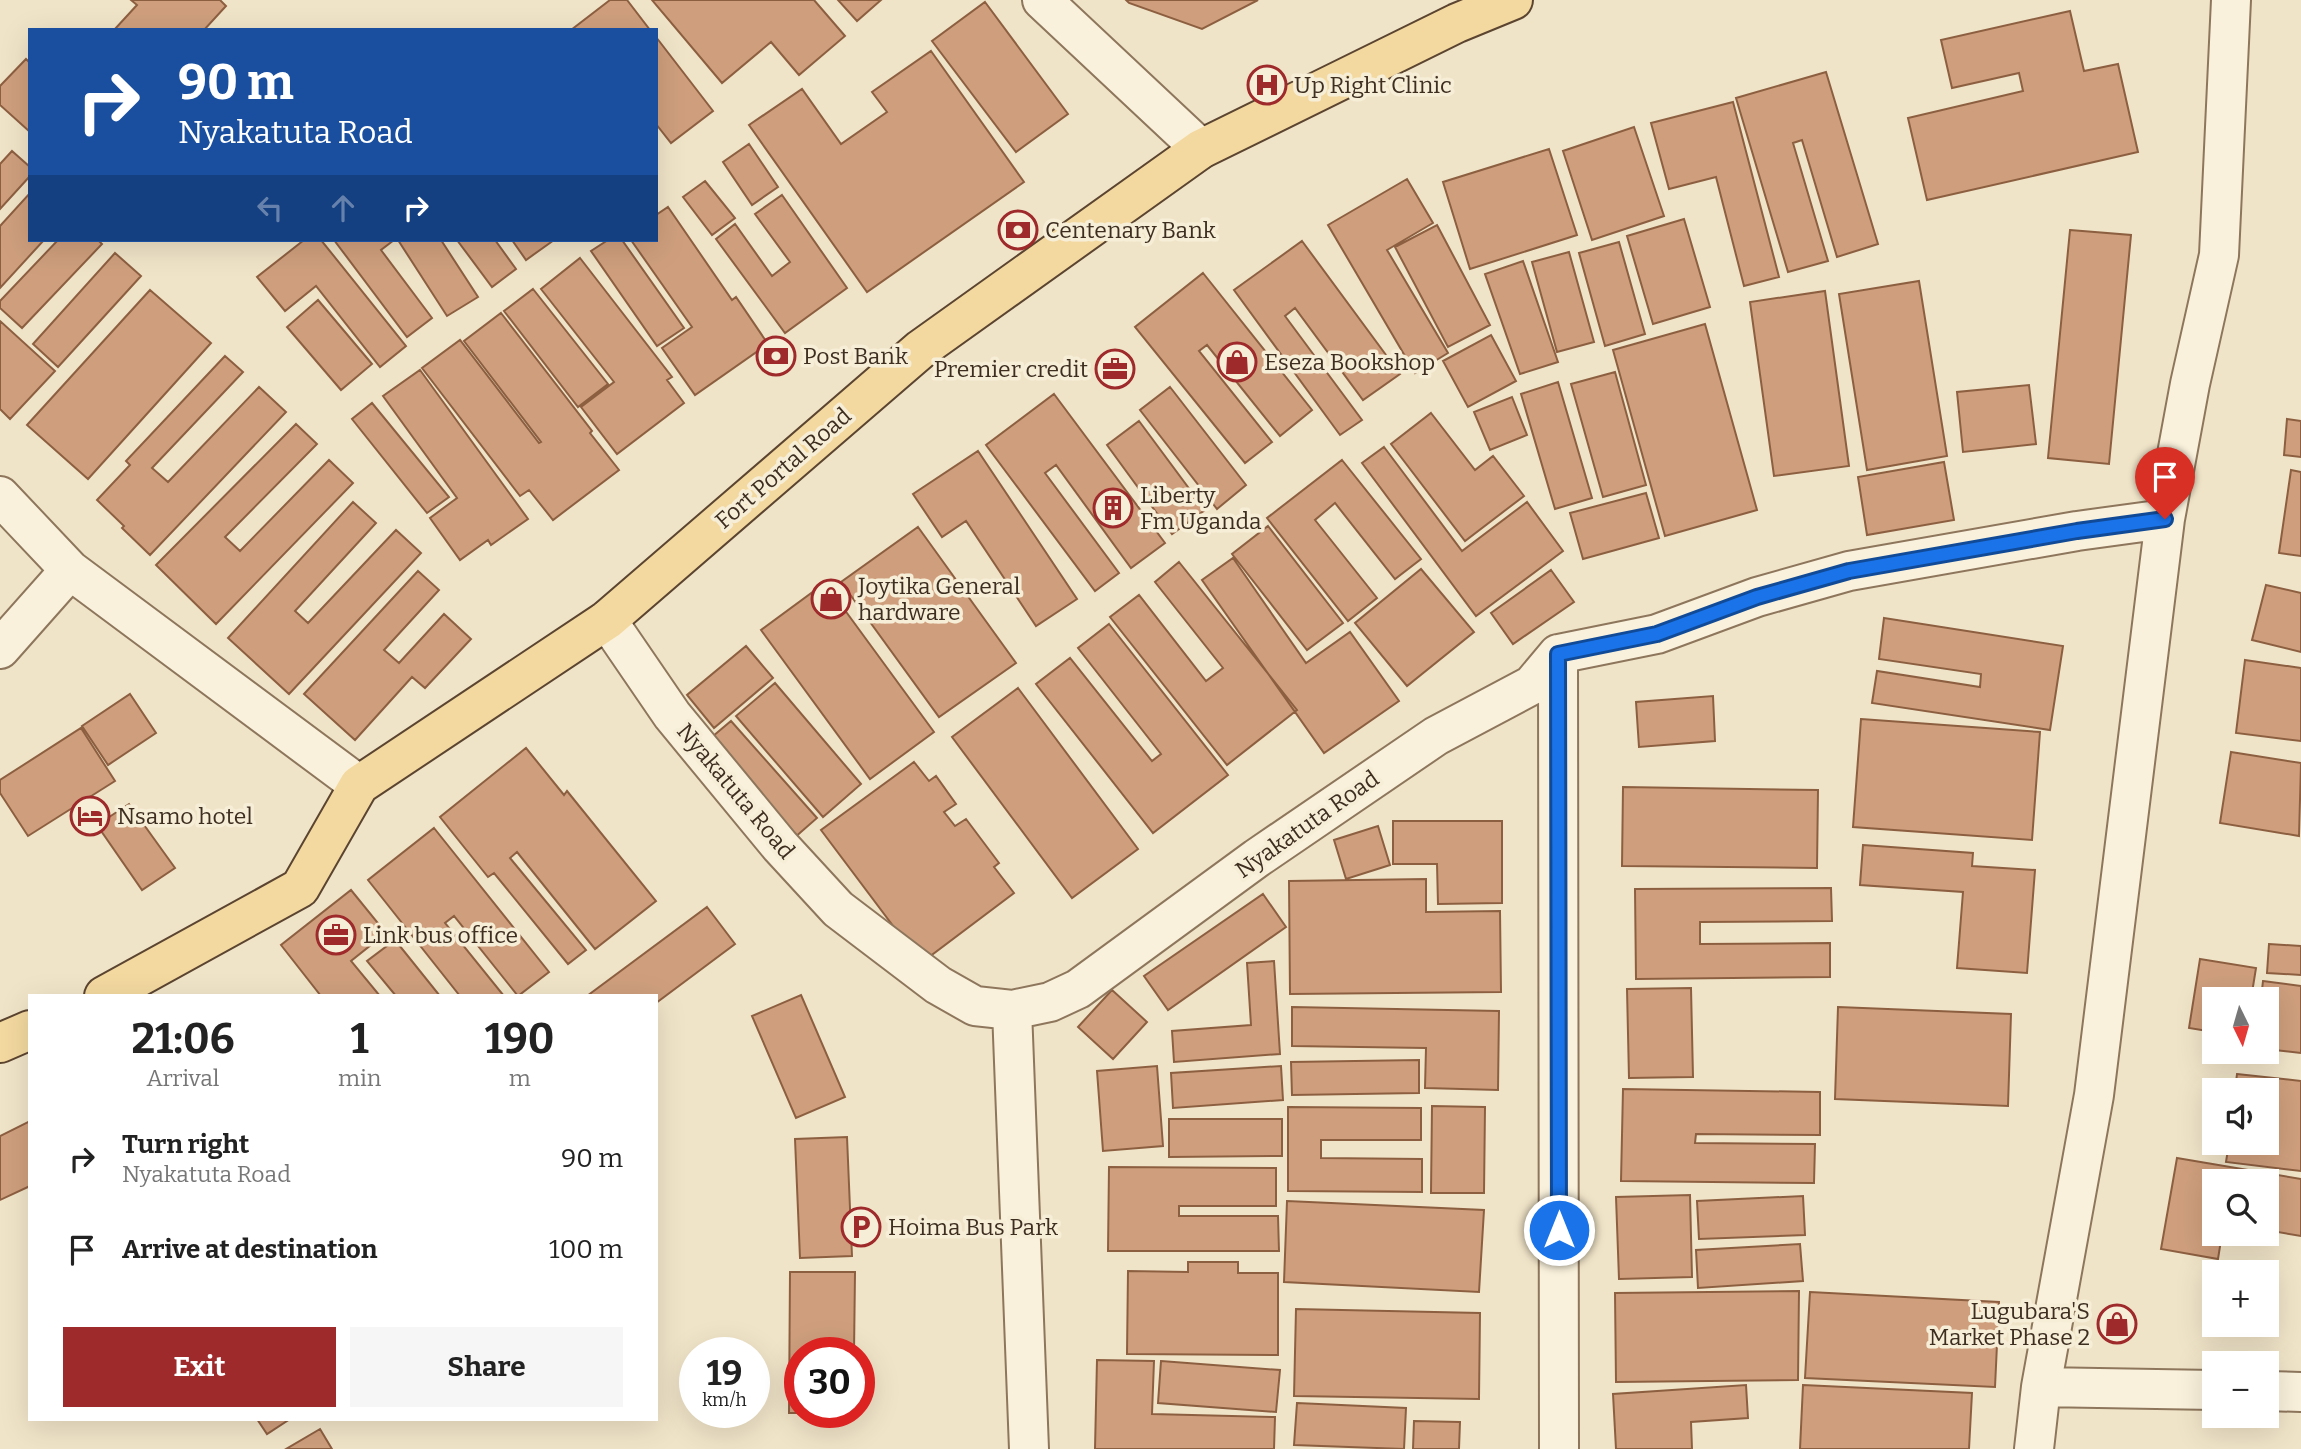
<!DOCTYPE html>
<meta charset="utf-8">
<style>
:root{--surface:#fff;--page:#f6f6f6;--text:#222;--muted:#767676;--accent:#9e2a2b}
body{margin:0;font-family:Bitter,serif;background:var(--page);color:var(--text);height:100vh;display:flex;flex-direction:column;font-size:26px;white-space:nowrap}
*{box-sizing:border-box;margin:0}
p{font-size:23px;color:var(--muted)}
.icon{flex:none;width:38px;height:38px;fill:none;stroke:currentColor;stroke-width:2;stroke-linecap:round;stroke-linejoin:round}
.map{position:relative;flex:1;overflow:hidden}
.details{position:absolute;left:28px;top:994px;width:630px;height:427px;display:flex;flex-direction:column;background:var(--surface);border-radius:0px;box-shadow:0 7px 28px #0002}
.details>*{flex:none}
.guide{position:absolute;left:28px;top:28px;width:630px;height:214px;border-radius:0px;box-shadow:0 7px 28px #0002;background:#1a4fa0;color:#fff;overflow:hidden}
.needle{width:46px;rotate:175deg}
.controls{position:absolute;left:2202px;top:987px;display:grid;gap:14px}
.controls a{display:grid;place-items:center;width:77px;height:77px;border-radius:0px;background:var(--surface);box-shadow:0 7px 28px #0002;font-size:35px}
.speed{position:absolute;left:679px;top:1337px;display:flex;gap:14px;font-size:35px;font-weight:700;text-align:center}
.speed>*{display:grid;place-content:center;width:91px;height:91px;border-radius:50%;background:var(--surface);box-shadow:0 7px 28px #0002;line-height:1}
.speed small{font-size:18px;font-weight:400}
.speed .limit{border:10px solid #d22;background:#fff;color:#111}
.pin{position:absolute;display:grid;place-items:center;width:60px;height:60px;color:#fff;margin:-72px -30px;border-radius:50% 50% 50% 0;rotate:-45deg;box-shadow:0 0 7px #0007}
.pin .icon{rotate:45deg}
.me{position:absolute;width:77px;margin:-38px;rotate:0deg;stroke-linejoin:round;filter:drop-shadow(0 0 5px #0008)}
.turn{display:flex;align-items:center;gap:24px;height:147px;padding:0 35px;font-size:32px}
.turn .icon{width:91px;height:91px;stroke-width:2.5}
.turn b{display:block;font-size:49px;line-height:60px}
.lanes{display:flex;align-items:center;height:66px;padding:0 35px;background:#0003;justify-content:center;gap:35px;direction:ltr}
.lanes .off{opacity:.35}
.eta{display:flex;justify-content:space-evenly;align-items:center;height:119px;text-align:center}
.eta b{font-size:42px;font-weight:700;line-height:49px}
.action{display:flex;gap:14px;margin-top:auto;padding:14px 35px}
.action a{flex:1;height:80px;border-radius:0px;background:var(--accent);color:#fff;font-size:28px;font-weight:700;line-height:80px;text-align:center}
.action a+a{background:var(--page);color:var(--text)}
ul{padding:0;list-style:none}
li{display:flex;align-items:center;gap:21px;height:91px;padding:0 35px}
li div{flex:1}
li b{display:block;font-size:26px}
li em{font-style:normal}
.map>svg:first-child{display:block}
</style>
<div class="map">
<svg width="2301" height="1449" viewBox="0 0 2301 1449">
<rect width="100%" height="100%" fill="#f0e4c8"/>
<path fill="#cf9f7d" stroke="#8d5f41" stroke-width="2" d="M131,0H220L226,6L204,30H114L137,5Z
M610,0H627L650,30H571Z
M652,0H814L845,36L799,75L771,42L722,83Z
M838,0H881L857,21Z
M1126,0H1258L1202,29L1129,3Z
M985,2L1068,114L1016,152L932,41Z
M2070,11L2084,71L2118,64L2138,152L1927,200L1908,118L2023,91L2019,73L1952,88L1941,40Z
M656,37L713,111L671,143L656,124Z
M931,51L1024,182L867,292L749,125L802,89L841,144L887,112L872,92Z
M26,59L30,63V132L0,105V86Z
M1826,72L1878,244L1837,257L1802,140L1793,143L1828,261L1788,272L1736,98Z
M1733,102L1779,277L1744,286L1716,177L1669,189L1651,123Z
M1634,127L1664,216L1592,240L1563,151Z
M749,144L778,187L752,205L723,162Z
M1549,149L1577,235L1470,269L1443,182Z
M12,151L30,167V176L0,209V164Z
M1407,179L1433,223L1387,250L1448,353L1415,373L1328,225Z
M705,181L735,218L712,235L683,197Z
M30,193V240H44L0,288V226Z
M782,195L847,288L785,333L716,239L735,224L772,276L790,262L755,214Z
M668,207L732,300L736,297L768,344L695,395L662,348L692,327L631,240H656V215Z
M1684,219L1710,307L1653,324L1627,236Z
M1437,225L1490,325L1448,347L1395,247Z
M2070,230L2131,235L2109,464L2048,458Z
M58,240H98L102,244L22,328L0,308V301Z
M304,240H321L406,346L380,367L316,286L285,311L257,277Z
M334,240H394L381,250L432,318L407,337Z
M398,240H441L478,297L447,316Z
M457,240H495L516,269L492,287Z
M512,240H554L526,260Z
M608,240H622L684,328L657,346L591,251Z
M1302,241L1400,374L1363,400L1295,308L1285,316L1362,420L1340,435L1234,290Z
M1619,242L1645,334L1605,346L1579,253Z
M1569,252L1594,342L1557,352L1532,262Z
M115,253L141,276L58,367L33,344Z
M580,258L672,377L667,380L684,403L617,454L581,407L614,382L541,289Z
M1523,261L1558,362L1520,374L1485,274Z
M1203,273L1312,410L1280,436L1207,345L1199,351L1272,442L1245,463L1135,327Z
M1919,281L1947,456L1867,470L1839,294Z
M533,289L608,384L578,407L504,311Z
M150,290L211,343L88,479L27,425Z
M1825,291L1849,466L1774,476L1750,302Z
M318,300L372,364L341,390L287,327Z
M501,313L592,431L590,433L619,470L553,520L529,490L520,496L422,368L460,340L539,443L541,442L464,341Z
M0,321L55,371L10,419L0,409Z
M1705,324L1757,510L1665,536L1613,350Z
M1491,335L1516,381L1468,407L1443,361Z
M225,356L243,372L152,468L168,482L259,387L286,412L150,555L122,528L124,526L97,500L130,465L126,461Z
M420,370L528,519L491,545L488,540L460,560L430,518L457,498L383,396Z
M1615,372L1646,485L1603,497L1571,384Z
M1558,382L1592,498L1555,509L1521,394Z
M2029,385L2036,444L1963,452L1957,392Z
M1170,387L1246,485L1217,509L1140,410Z
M1054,394L1165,543L1131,568L1056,465L1045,473L1119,573L1095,591L986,445Z
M1512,397L1527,435L1490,450L1474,412Z
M372,403L449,497L427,513L352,419Z
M1431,413L1475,470L1493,456L1524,496L1465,541L1391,444Z
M2287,419L2301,421V457L2284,455Z
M1139,421L1205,510L1172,534L1107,445Z
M296,424L317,444L225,537L240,551L329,460L353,483L216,624L156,565Z
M1384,447L1462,551L1527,502L1563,551L1476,616L1362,463Z
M978,451L1077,599L1036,626L966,521L942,537L913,494Z
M1342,460L1421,559L1395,579L1335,503L1315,520L1377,598L1348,621L1267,518Z
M1944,462L1954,520L1867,535L1858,477Z
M2291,470L2301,472V556L2279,553Z
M1646,493L1659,538L1583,559L1570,513Z
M353,502L376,523L295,611L308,623L396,530L421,553L289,694L228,638Z
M1268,526L1343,623L1307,650L1232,554Z
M918,527L1016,663L939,717L841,582Z
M1233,558L1306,663L1350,632L1399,701L1324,753L1202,580Z
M1179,562L1297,710L1227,765L1110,617L1139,595L1206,681L1223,668L1155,582Z
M1421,569L1474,632L1407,686L1355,623Z
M1551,570L1574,602L1513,644L1491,613Z
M418,571L439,590L384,650L399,663L444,614L471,639L425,688L412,677L355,740L304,694Z
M825,583L934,732L870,779L761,630Z
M2266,585L2301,593V652L2252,640Z
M1884,618L2063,646L2050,730L1872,703L1877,671L1980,687L1981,674L1879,659Z
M1109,624L1228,775L1153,833L1036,684L1070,658L1152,761L1161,754L1078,648Z
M746,646L773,678L714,728L687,695Z
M2245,660L2301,668V741L2236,733Z
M775,683L861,784L823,817L736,716Z
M1018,688L1138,849L1072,898L952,737Z
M130,694L156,733L108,765L82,726Z
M1713,696L1715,741L1639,747L1636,702Z
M1861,719L2040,732L2032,840L1853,827Z
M731,721L817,818L786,845L700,747Z
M81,728L115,781L28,836L0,793V780Z
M526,748L564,795L567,791L656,901L595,949L517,852L510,858L586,950L568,964L494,873L488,877L440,817Z
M2231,752L2301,763L2299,836L2220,823Z
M914,762L929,781L936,776L956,804L944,812L955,826L966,819L999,863L994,867L1014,893L921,963L821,830Z
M1623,787L1818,790L1817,868L1622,866Z
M129,804L175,868L142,890L97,825Z
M1393,821H1502V903L1438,904L1437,864H1393Z
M1378,826L1390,865L1346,879L1334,840Z
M434,828L549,972L518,996L454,916L445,923L504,996H460L368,880Z
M1863,845L1973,853L1972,866L2035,870L2027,973L1957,968L1963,892L1860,885Z
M1426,879V912L1500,911L1501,992L1290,994L1289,881Z
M1831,888L1832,921L1700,922V944L1830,943V977L1636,979L1635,889Z
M351,890L386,933L351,961L380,996H321L281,945Z
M1263,894L1286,927L1168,1010L1144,976Z
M707,907L735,944L656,1003V996H587Z
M395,940L440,996H396L367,961Z
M2269,944L2301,946V975L2267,973Z
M2200,959L2256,968L2251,999H2214V1032L2189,1028Z
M1274,961L1280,1054L1174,1062L1172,1031L1251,1025L1247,963Z
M2263,981L2301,986V1053L2266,1049V999H2261Z
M1691,988L1693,1077L1629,1078L1627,989Z
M1112,990L1147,1022L1113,1059L1078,1027Z
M801,995L845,1097L796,1118L752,1016Z
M1292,1007L1499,1011L1498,1090L1425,1088L1426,1048L1292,1046Z
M1838,1007L2011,1014L2008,1106L1835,1099Z
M1419,1060V1093L1292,1095L1291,1062Z
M1157,1066L1163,1146L1103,1151L1097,1071Z
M1281,1066L1283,1100L1173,1108L1171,1073Z
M2237,1074L2301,1081V1171L2226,1162L2229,1143H2266V1090H2235Z
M1623,1089L1820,1092V1135L1696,1134L1695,1143L1815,1144L1814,1183L1621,1181Z
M1432,1106L1485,1107L1484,1193H1431Z
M1288,1107L1421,1108V1140H1321V1158L1422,1159V1192L1288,1191Z
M1169,1119H1282V1156L1169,1157Z
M30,1121V1186L0,1200V1136Z
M847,1137L852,1256L800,1258L795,1139Z
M2177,1158L2301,1179V1236L2266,1230V1181H2214V1234H2222L2218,1259L2161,1249Z
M1109,1167L1276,1168V1206H1179V1216H1278L1279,1251H1108Z
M1690,1195L1692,1277L1619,1279L1616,1197Z
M1803,1196L1805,1235L1699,1239L1697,1201Z
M1287,1201L1484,1210L1479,1292L1284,1282Z
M1800,1244L1803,1281L1698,1288L1696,1250Z
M1188,1262H1238V1273H1278V1355L1127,1354L1128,1271L1188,1272Z
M790,1272H855L854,1353H800V1412L854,1413H789Z
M1799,1291L1798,1380L1616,1382L1615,1293Z
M1810,1292L1999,1302L1995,1387L1805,1378Z
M1296,1309L1480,1313L1479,1399L1294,1396Z
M1097,1360L1154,1361L1152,1414L1275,1417L1274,1449H1095Z
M1161,1361L1280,1370L1276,1412L1158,1403Z
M1746,1385L1748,1418L1691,1422L1692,1449H1616L1613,1394Z
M1803,1385L1972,1393L1969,1449H1800Z
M1297,1403L1406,1408L1404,1449L1294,1445Z
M257,1419H290L267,1434Z
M1414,1421L1460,1422L1459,1449H1413Z
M320,1429L332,1449H286Z"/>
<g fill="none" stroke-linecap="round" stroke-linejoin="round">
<defs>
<path id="street" d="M1042,0L1201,149
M0,496L70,570L359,785
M607,620L672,715L780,846L838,909L938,985L975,1006L1012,1010L1050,1002L1078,989L1257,858L1436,736L1532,685L1558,654L1657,634L1757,597L1849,571L2077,531L2165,519
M0,649L70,570
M1558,654L1559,1449
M1012,1010L1029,1449
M2041,1387L2214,1390
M2266,1391L2301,1392
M2034,1449L2041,1387L2094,1095L2165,519L2190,384L2219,255L2231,0"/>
<path id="primary" d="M104,996L300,888L359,785L607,620L921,349L1201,149L1457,23L1513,0
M0,1043L30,1030"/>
</defs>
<use href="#street" stroke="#8d765c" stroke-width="42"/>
<use href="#primary" stroke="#5b4430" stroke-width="42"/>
<use href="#street" stroke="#faf1dc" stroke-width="38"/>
<use href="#primary" stroke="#f3d9a0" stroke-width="38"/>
</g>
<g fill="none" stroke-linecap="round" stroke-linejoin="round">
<defs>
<path id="route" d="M1559,1230L1558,654L1657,634L1757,597L1849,571L2077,531L2165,519"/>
</defs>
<use href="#route" stroke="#114b97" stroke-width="18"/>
<use href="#route" stroke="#1a73e8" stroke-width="12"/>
</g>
<defs>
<symbol id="hospital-ring" viewBox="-11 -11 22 22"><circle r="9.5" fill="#f7eed8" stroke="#9e2a2b" stroke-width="1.5"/><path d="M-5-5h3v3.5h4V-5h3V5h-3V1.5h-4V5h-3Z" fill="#9e2a2b"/></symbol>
<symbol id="bank-ring" viewBox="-11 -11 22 22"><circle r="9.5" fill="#f7eed8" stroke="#9e2a2b" stroke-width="1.5"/><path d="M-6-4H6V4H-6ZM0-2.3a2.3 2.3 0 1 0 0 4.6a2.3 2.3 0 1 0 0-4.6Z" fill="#9e2a2b"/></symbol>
<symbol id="shop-ring" viewBox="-11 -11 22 22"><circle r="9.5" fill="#f7eed8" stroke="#9e2a2b" stroke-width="1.5"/><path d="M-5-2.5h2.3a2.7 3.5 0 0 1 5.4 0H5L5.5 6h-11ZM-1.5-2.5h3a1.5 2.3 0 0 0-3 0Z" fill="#9e2a2b"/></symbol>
<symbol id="office-ring" viewBox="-11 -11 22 22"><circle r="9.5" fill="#f7eed8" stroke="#9e2a2b" stroke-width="1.5"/><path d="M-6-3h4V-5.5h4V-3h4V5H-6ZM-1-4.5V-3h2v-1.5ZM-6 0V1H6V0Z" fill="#9e2a2b"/></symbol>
<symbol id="building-ring" viewBox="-11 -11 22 22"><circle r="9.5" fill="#f7eed8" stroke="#9e2a2b" stroke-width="1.5"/><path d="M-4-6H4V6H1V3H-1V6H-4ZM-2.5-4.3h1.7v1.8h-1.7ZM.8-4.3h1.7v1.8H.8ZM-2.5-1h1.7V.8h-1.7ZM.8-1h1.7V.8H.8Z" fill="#9e2a2b"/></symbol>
<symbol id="hotel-ring" viewBox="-11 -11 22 22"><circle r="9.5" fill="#f7eed8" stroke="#9e2a2b" stroke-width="1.5"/><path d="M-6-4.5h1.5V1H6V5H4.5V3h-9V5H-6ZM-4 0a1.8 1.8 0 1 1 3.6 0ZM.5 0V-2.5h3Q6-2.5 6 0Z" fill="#9e2a2b"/></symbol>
<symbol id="parking-ring" viewBox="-11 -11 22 22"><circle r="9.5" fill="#f7eed8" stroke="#9e2a2b" stroke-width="1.5"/><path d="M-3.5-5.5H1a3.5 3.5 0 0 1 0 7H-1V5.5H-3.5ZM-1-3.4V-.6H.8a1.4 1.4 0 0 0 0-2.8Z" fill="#9e2a2b"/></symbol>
</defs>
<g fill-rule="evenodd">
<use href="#hospital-ring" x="1245" y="63" width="44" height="44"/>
<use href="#bank-ring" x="996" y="208" width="44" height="44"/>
<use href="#bank-ring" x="754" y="334" width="44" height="44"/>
<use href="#shop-ring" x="1215" y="340" width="44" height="44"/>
<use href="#office-ring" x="1093" y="347" width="44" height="44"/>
<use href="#building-ring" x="1091" y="486" width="44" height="44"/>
<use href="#shop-ring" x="809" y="577" width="44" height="44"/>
<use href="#hotel-ring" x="68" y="794" width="44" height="44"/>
<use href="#office-ring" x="314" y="913" width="44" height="44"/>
<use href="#parking-ring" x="839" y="1205" width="44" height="44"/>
<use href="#shop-ring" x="2095" y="1302" width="44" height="44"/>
</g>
<g text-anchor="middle" stroke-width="7" stroke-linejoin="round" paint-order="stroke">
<g font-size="23" fill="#3d2e20" stroke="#f7eed8" text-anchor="start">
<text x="1294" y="93">Up Right Clinic</text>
<text x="1045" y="238">Centenary Bank</text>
<text x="803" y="364">Post Bank</text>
<text x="1264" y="370">Eseza Bookshop</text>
<text x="1088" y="377" text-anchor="end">Premier credit</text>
<text x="1140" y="503">Liberty<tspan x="1140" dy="26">Fm Uganda</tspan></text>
<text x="858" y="594">Joytika General<tspan x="858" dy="26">hardware</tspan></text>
<text x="117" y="824">Nsamo hotel</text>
<text x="363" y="943">Link bus office</text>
<text x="888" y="1235">Hoima Bus Park</text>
<text x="2090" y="1319" text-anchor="end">Lugubara'S<tspan x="2090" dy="26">Market Phase 2</tspan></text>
</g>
<g font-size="23" fill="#3d2e20" stroke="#f7eed8">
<text transform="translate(783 468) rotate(-41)" y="8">Fort Portal Road</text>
<text transform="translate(736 791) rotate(50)" y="8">Nyakatuta Road</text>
<text transform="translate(1307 824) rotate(-35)" y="8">Nyakatuta Road</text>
</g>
</g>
</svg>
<div class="controls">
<a><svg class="needle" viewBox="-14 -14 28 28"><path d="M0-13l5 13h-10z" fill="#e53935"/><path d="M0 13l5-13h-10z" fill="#767676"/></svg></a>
<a><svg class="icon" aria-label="sound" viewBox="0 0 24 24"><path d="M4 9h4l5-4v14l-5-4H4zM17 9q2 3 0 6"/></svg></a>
<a><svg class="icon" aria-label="search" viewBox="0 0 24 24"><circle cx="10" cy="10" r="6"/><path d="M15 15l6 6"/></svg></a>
<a>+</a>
<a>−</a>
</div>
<div class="speed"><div>19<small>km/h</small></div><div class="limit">30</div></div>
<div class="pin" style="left:2165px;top:519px;background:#d93025"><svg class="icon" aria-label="arrive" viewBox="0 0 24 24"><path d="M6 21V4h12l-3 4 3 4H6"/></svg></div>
<svg class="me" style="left:1559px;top:1230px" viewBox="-20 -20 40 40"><circle r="17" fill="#1a73e8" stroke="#fff" stroke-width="3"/><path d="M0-11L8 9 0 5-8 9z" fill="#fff"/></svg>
<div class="guide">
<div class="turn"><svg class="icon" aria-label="right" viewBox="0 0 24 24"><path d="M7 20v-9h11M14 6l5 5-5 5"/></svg><div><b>90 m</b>Nyakatuta Road</div></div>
<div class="lanes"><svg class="icon off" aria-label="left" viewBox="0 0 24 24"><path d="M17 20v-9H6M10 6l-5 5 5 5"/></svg><svg class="icon off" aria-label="ahead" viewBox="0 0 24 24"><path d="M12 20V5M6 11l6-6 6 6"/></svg><svg class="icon" aria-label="right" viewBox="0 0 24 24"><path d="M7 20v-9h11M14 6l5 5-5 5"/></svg></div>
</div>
<section class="details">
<div class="eta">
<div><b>21:06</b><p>Arrival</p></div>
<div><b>1</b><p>min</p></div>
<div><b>190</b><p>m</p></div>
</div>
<ul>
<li><svg class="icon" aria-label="right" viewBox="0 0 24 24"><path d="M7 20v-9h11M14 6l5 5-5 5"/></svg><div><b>Turn right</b><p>Nyakatuta Road</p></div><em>90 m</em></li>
<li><svg class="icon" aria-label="arrive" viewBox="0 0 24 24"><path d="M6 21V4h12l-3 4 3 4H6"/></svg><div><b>Arrive at destination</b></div><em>100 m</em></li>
</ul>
<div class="action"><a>Exit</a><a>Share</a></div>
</section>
</div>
